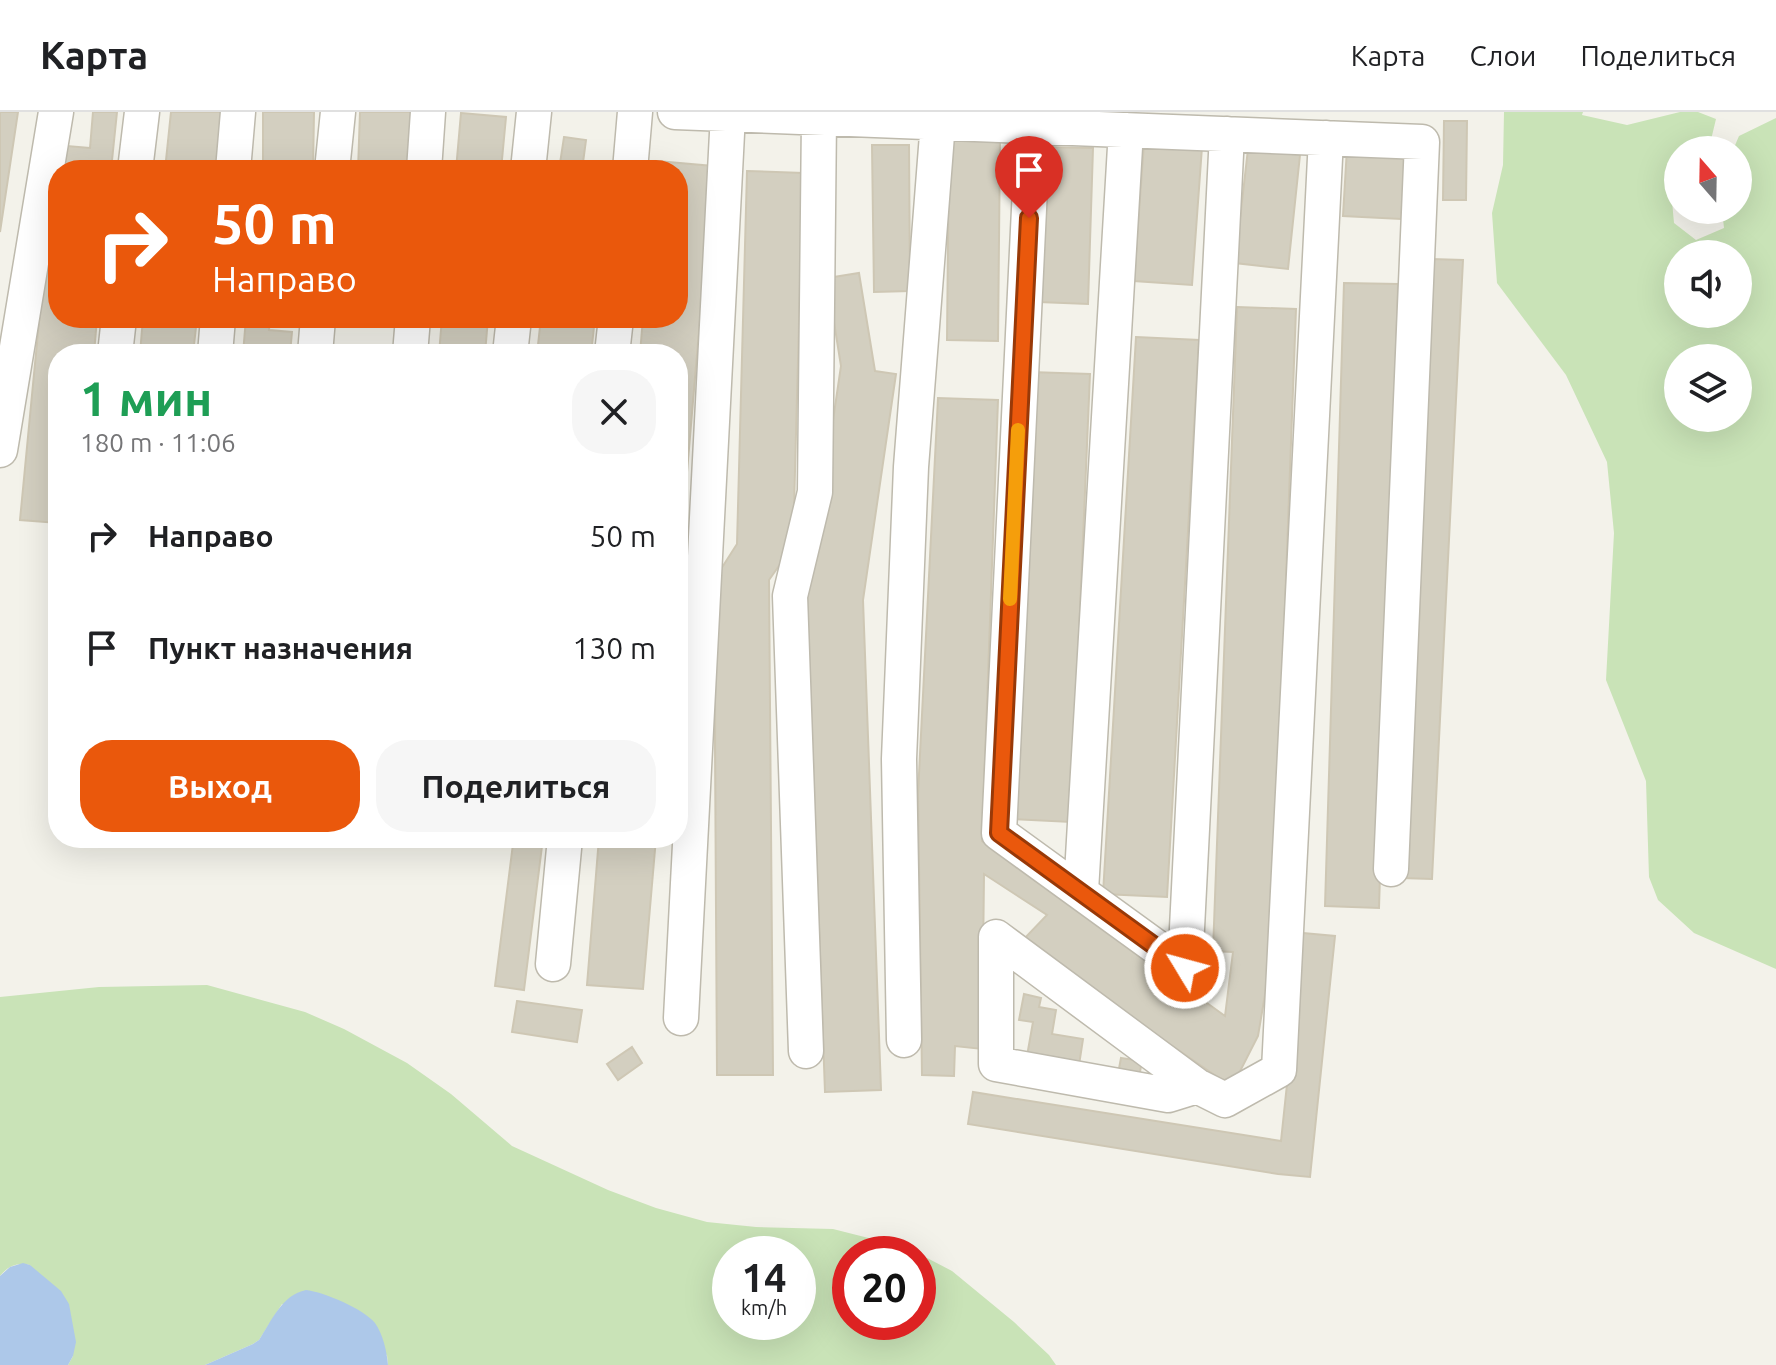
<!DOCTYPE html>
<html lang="ru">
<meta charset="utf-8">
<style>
:root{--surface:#fff;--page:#f6f6f6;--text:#202124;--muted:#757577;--line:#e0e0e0;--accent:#ea580c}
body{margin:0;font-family:Ubuntu,sans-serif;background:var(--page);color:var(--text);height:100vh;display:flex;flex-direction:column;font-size:30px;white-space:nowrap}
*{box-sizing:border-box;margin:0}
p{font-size:26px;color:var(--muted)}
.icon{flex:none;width:44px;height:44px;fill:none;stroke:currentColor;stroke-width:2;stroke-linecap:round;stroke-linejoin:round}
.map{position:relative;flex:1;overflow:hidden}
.drawer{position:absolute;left:48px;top:232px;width:640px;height:504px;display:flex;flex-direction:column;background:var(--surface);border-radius:32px;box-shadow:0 8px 32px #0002}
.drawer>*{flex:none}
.banner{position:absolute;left:48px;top:48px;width:640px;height:168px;border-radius:32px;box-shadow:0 8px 32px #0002;background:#ea580c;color:#fff;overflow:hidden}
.needle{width:52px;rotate:340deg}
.tools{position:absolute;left:1664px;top:24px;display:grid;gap:16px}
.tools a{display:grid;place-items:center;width:88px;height:88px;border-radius:50%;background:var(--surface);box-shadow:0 8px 32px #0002;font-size:40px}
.speed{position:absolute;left:712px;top:1124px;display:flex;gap:16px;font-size:40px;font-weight:700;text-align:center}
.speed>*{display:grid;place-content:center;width:104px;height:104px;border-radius:50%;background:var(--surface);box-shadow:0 8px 32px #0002;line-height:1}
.speed small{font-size:20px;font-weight:400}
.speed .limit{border:12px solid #d22;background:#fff;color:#111}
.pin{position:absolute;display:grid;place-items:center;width:68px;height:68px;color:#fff;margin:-82px -34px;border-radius:50% 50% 50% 0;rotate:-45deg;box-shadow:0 0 8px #0007}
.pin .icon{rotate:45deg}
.me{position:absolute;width:88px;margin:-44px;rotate:307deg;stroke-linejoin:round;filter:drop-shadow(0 0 6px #0008)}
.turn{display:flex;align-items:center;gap:28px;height:168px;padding:0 32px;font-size:36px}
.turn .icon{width:104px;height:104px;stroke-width:2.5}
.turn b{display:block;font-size:56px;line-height:68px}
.round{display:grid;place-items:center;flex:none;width:84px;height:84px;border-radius:32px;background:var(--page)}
.summary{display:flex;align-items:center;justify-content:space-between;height:136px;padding:0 32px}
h1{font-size:48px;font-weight:600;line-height:60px;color:#1e9e55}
.action{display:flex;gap:16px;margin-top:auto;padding:16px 32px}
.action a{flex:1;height:92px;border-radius:32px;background:var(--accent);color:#fff;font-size:32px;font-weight:600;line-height:92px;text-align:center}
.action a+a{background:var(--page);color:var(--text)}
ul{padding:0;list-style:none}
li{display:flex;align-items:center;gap:24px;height:112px;padding:0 32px}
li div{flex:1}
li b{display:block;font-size:30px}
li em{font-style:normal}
header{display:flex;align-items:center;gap:48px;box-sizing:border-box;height:112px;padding:0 40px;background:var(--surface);border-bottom:2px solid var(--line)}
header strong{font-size:38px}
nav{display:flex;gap:44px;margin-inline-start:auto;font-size:28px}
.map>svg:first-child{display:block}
</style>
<header>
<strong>Карта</strong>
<nav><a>Карта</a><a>Слои</a><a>Поделиться</a></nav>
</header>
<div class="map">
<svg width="1776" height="1253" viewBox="0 0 1776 1253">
<rect width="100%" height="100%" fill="#f3f2ea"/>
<path fill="#c9e3b7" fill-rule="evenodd" d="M1504,0H1583L1582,3L1627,13L1680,0H1698L1716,7L1710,32L1705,38H1678V69L1671,78L1674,111L1696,128L1724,116L1722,98H1738V38H1733L1739,24L1776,6V857L1694,821L1658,788L1649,765L1646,669L1606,568L1614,421L1607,350L1566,263L1497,171L1492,101L1503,53ZM1678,142H1738V202H1678ZM1678,246H1738V306H1678Z
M207,873L305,900L344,917L407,951L451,982L512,1034L608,1078L656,1096L707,1110L756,1115L833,1117L908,1136L952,1159L1014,1210L1049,1243L1056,1253H388L387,1243L282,1192L259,1228L253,1232L205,1253H68L73,1244L30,1153C17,1150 8,1154 0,1164V885L99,875ZM730,1142H798V1210H730ZM850,1142H918V1210H850Z"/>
<path fill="#adc8e9" d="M23,1151L30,1153L61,1179L69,1192L76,1230L73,1244L68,1253H0V1164L10,1155Z
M306,1178C324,1180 364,1197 375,1211C383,1222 387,1240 388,1253H205L253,1232L259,1228C272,1208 282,1183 306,1178Z"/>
<path fill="#d3cfc0" stroke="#cec7b4" stroke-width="2" d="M0,0H18L0,120Z
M93,0H117L111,58H58V206H97L94,242H58V411L20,408L56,33L90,36Z
M171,0H227L221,58H165Z
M263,0H314L313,58H263Z
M360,0H412L410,58H358Z
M461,1L506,5L501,58H456Z
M1444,9H1467L1466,88H1443Z
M564,25L586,28L582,58H559Z
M949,28H1000L998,229L947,228Z
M1144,31L1202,35L1192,173L1134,169Z
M872,33H909L910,179L874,180Z
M1044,35L1093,36L1088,192L1039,190Z
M1347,36L1406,40L1401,107L1343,104Z
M1248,37L1300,43L1288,157L1235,151Z
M657,49L713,54L678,466V242H640L643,206H678V58H656Z
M747,59L803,61L793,434L769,468L773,963H717L714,468L737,432Z
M1431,147L1463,148L1432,767L1401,766Z
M859,161L875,259L896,262L863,488L881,978L825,980L807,485L841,254L827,166Z
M1344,171L1398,172L1379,796L1325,794Z
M1237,195L1296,197L1272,841L1258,924L1232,975L1021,830L1047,803L984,762L982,937L955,934L954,964L922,963L918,682L938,286L998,288L982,729L1225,904L1233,840L1213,839Z
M143,206H197L193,242H140Z
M246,206H270L269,218L292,220L290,242H243Z
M442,206H488L485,242H439Z
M541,206H595L591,242H537Z
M1136,225L1199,228L1167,785L1103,782Z
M1030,260L1090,262L1071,710L1011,707Z
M487,726H543L524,878L495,874L513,732L487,729Z
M599,726H656L643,877L587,873Z
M1303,821L1335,824L1310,1065L1278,1062L968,1012L973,980L1281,1029Z
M1024,882L1041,886L1039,895L1056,898L1052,922L1083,927L1079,953L1027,944L1033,910L1019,908Z
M517,889L582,898L577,930L512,920Z
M632,935L642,951L618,968L607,952Z
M1121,946L1142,949L1139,965L1118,962Z"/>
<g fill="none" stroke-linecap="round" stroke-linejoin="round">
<defs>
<path id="minor" d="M675,0L1422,30L1391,757
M1033,14L999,721L1185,856L1227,22
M135,58L142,0
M233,58L238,0
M332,58L338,0
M424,58L428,0
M528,58L534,0
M630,58L635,0
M115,242L119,206
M215,242L218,206
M315,242L318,206
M410,242L413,206
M510,242L514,206
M612,242L616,206
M0,338L56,0
M1081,779L1126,18
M553,852L565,726
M681,906L728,2
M904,928L899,647L911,355L938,10
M806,939L790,484L815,380L819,6
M1197,974L996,825V952L1168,983L1197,974L1225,988L1279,958L1326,26"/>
</defs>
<use href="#minor" stroke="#bebaad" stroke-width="37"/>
<use href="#minor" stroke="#fff" stroke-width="34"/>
</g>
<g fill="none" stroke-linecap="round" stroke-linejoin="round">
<defs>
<path id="route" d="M1029,106L999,721L1185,856"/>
</defs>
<use href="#route" stroke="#983908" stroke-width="20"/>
<use href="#route" stroke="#ea580c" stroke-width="14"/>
<path stroke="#f59e0b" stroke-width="14" d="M1010,487L1018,318"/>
</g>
</svg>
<div class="tools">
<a><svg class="needle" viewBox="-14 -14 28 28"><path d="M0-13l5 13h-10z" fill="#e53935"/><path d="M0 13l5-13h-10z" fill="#757577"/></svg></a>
<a><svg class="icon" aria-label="sound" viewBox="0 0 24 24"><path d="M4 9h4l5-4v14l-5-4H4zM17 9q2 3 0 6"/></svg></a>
<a><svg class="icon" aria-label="layers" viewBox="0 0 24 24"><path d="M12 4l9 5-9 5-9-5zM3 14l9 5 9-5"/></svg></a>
</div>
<div class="speed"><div>14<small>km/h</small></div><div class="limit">20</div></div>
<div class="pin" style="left:1029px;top:106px;background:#d93025"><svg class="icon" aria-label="arrive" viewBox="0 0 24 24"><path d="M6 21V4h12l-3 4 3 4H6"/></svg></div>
<svg class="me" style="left:1185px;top:856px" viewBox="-20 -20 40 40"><circle r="17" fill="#ea580c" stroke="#fff" stroke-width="3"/><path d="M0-11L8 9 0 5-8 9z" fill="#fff"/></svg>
<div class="banner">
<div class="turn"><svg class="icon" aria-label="right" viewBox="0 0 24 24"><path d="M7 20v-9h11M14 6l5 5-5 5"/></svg><div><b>50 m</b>Направо</div></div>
</div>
<section class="drawer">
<div class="summary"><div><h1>1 мин</h1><p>180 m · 11:06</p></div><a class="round"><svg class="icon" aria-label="close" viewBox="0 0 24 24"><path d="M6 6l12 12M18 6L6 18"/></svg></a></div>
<ul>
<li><svg class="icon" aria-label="right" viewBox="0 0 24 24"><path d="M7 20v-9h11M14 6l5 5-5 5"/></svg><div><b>Направо</b></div><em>50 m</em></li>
<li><svg class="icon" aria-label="arrive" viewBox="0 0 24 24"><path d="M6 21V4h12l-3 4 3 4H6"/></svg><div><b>Пункт назначения</b></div><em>130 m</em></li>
</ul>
<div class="action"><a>Выход</a><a>Поделиться</a></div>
</section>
</div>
